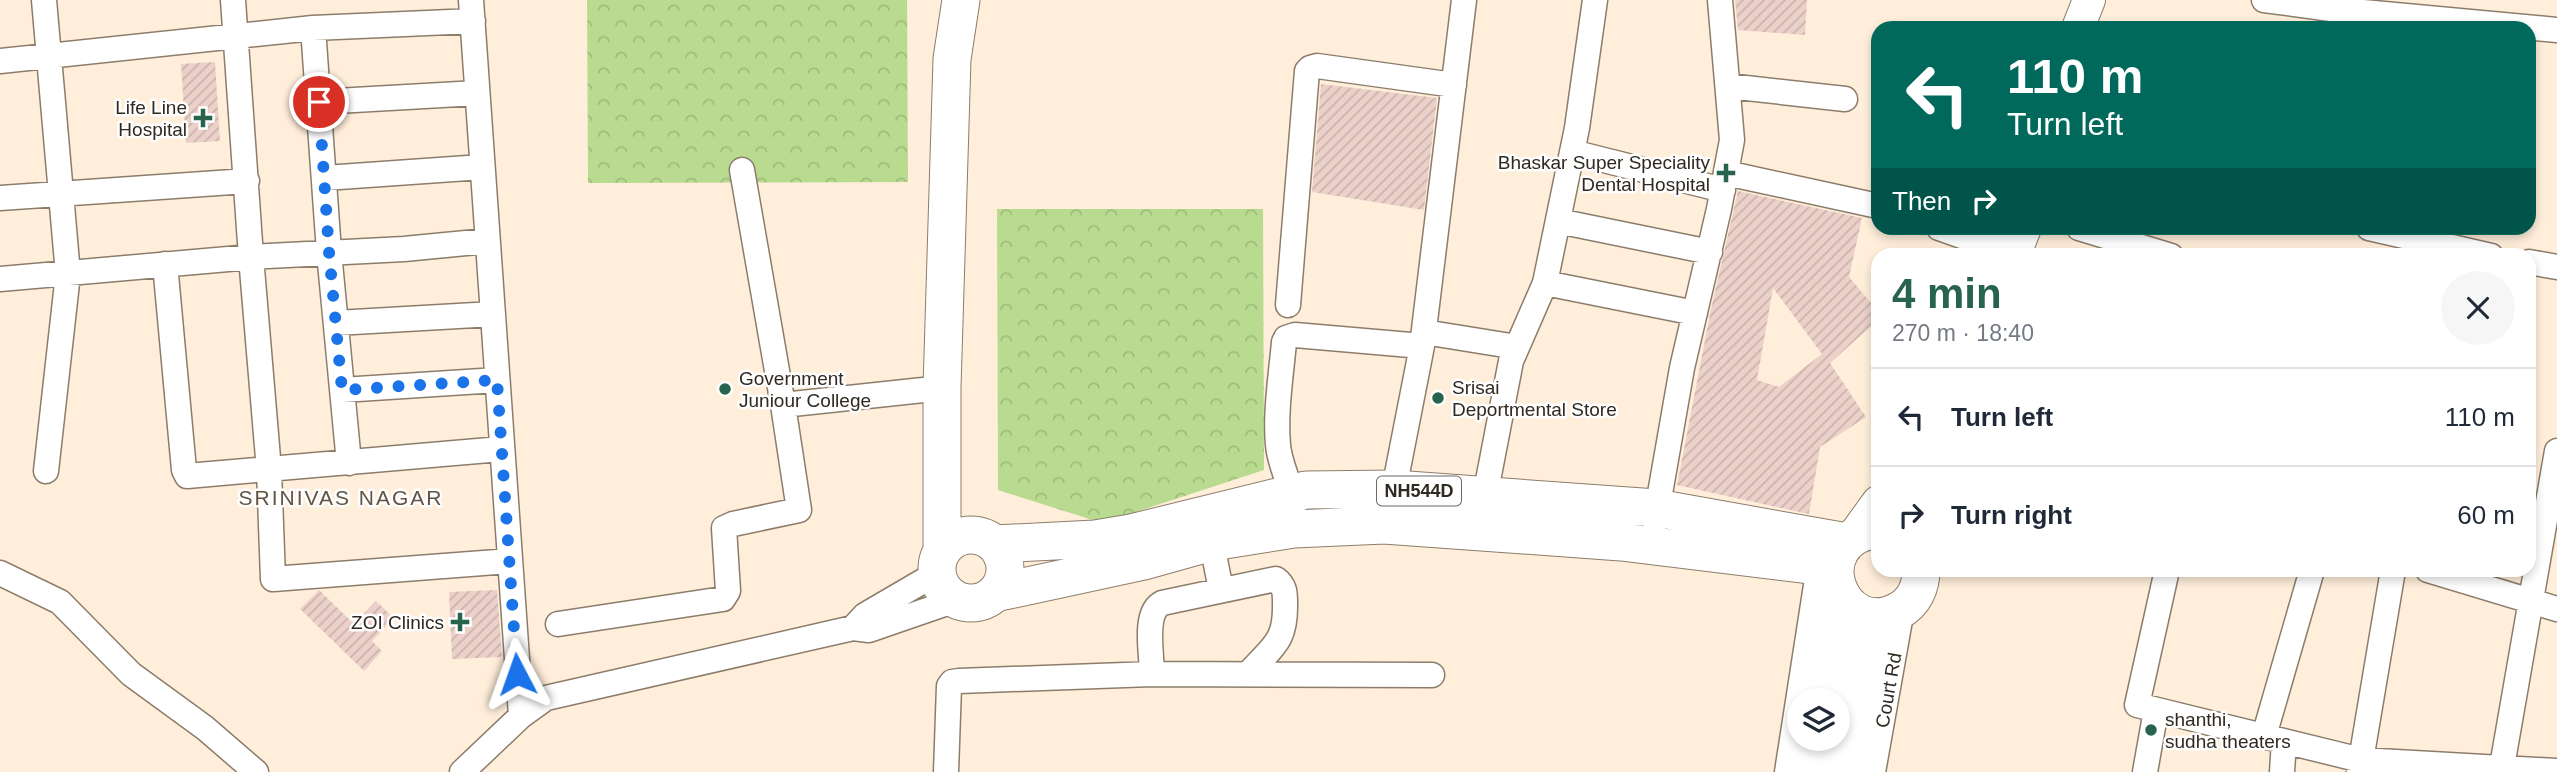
<!DOCTYPE html>
<meta charset="utf-8">
<style>
:root{--surface:#fff;--page:#f6f6f7;--text:#1f2937;--muted:#747a83;--line:#e0e1e3;--accent:#28634d}
body{margin:0;font-family:Arial,sans-serif;background:var(--page);color:var(--text);height:100vh;display:flex;flex-direction:column;font-size:26px;white-space:nowrap}
*{box-sizing:border-box;margin:0}
p{font-size:23px;color:var(--muted)}
.icon{flex:none;width:38px;height:38px;fill:none;stroke:currentColor;stroke-width:2;stroke-linecap:round;stroke-linejoin:round}
.map{position:relative;flex:1;overflow:hidden}
.sheet{position:absolute;left:1871px;top:248px;width:665px;height:329px;display:flex;flex-direction:column;background:var(--surface);border-radius:21px;box-shadow:0 4px 10px #0003}
.sheet>*{flex:none}
.top-card{position:absolute;left:1871px;top:21px;width:665px;height:214px;border-radius:21px;box-shadow:0 4px 10px #0003;background:#00695c;color:#fff;overflow:hidden}
.controls{position:absolute;left:1787px;top:688px;display:grid;gap:14px}
.controls a{display:grid;place-items:center;width:63px;height:63px;border-radius:50%;background:var(--surface);box-shadow:0 4px 10px #0003;font-size:35px}
.pin{position:absolute;display:grid;place-items:center;width:60px;height:60px;color:#fff;margin:-30px;border:4px solid #fff;border-radius:50%;box-shadow:0 2px 7px #0007}
.me{position:absolute;width:77px;margin:-38px;rotate:356deg;stroke-linejoin:round;filter:drop-shadow(0 0 5px #0008)}
.turn{display:flex;align-items:center;gap:24px;height:147px;padding:0 21px;font-size:32px}
.turn .icon{width:91px;height:91px;stroke-width:2.5}
.turn b{display:block;font-size:49px;line-height:60px}
.then{display:flex;align-items:center;height:66px;padding:0 21px;background:#0003;gap:14px;font-size:26px}
.round{display:grid;place-items:center;flex:none;width:74px;height:74px;border-radius:37px;background:var(--page)}
.overview{display:flex;align-items:center;justify-content:space-between;height:119px;padding:0 21px}
h1{font-size:42px;font-weight:700;line-height:52px;color:var(--accent)}
ul{padding:0;list-style:none}
li{display:flex;align-items:center;gap:21px;height:98px;padding:0 21px;border-top:2px solid var(--line)}
li div{flex:1}
li b{display:block;font-size:26px}
li em{font-style:normal}
.map>svg:first-child{display:block}
</style>
<div class="map">
<svg width="2557" height="772" viewBox="0 0 2557 772">
<defs>
<pattern id="park-crowns" width="20" height="18" patternUnits="userSpaceOnUse" patternTransform="scale(1.75)"><rect width="20" height="18" fill="#b9db90"/><path d="M2 6a3 3 0 1 1 6 0M12 15a3 3 0 1 1 6 0" fill="none" stroke="#9fbc7c"/></pattern>
<pattern id="building-hatch" width="6" height="6" patternUnits="userSpaceOnUse" patternTransform="scale(1.75)"><rect width="6" height="6" fill="#ecd1ca"/><path d="M-1 1l2-2M0 6l6-6M5 7l2-2" fill="none" stroke="#cbb3ad"/></pattern>
</defs>
<rect width="100%" height="100%" fill="#ffeeda"/>
<path fill="url(#park-crowns)" d="M587,0H907L908,182L588,183Z
M997,209H1263L1264,470L1102,523L998,490Z"/>
<path fill="url(#building-hatch)" fill-rule="evenodd" d="M1735,0H1807L1805,35L1738,30Z
M215,62L220,141L186,143L181,64Z
M1321,84L1437,98L1424,210L1312,192Z
M1738,191L1862,218L1849,277L1878,311V320L1830,363L1866,417L1820,447L1809,514L1677,485L1711,309ZM1773,288L1822,354L1779,387L1757,380Z
M319,590L354,624L376,601L394,618L372,641L382,651L364,671L300,609Z
M497,590L502,657L452,659L449,592Z"/>
<g fill="none" stroke-linecap="round" stroke-linejoin="round">
<defs>
<path id="minor" d="M44,0L68,274L46,471
M471,0L521,716
M2264,0L2331,9L2557,30
M313,28L329,252L349,463
M0,61L313,28L473,21
M1728,86L1845,99
M319,102L477,93
M1572,152L1723,190
M1726,173L1878,206
M325,178L482,167
M0,198L247,181
M1558,221L1710,252
M1939,228L1990,246
M2079,228L2171,256
M2369,228L2491,256
M487,241L404,249L251,257L269,470L273,579L510,561
M2529,262L2557,267
M165,264L184,470L187,476L501,449
M0,279L251,257L233,0
M1545,283L1695,313
M1288,305L1307,71L1310,68L1317,66L1454,85
M336,323L493,314
M1424,332L1517,347
M342,390L497,380
M783,405L942,388
M1394,489L1422,346L1464,0
M1485,496L1511,361L1545,283L1577,128L1595,0
M1293,508C1293,486 1280,468 1278,445C1275,412 1281,376 1284,342L1286,338L1295,335L1422,346
M1655,522L1682,368L1719,209L1732,140L1720,0
M1209,529L1221,590
M2167,570L2137,705L2361,760L2557,771
M2428,570L2557,609
M0,573L60,602L131,674L205,728L256,772
M558,624L723,599L728,591L724,528L733,524L799,510L783,405L742,170
M853,628L865,615L937,573
M1152,674C1152,654 1143,613 1162,603L1276,579C1285,586 1285,593 1285,603C1286,642 1273,646 1249,673
M2264,736L2312,570
M462,772L521,716L546,698L853,628L869,630L956,600
M946,772L949,686L952,682L959,681L1152,674L1432,675
M1787,772L1819,566
M1873,772L1902,609
M2145,772L2156,710
M2282,772L2284,741
M2359,772L2393,570
M2501,772L2557,451"/>
<path id="major" d="M2078,28L2089,0
M1986,256L1997,228
M2014,256L2025,228
M1852,538L1878,502"/>
<path id="highway" d="M1878,529C1801,540 1840,642 1898,611C1914,603 1921,587 1921,570
M937 569a34 34 0 1 1 68 0a34 34 0 1 1-68 0Z
M994,544L1095,539L1131,533L1306,490L1394,489L1656,508L1847,542
M942,551V388L952,59L961,0
M995,593L1144,561L1212,542L1294,529L1384,525L1621,542L1835,568
M1827,700L1843,599
M1816,772L1821,738
M1852,772L1877,617"/>
</defs>
<use href="#minor" stroke="#8c7d6b" stroke-width="27"/>
<use href="#major" stroke="#8c7d6b" stroke-width="34"/>
<use href="#highway" stroke="#8c7d6b" stroke-width="39"/>
<use href="#minor" stroke="#fff" stroke-width="24"/>
<use href="#major" stroke="#fff" stroke-width="32"/>
<use href="#highway" stroke="#fff" stroke-width="37"/>
</g>
<g fill="none" stroke-linecap="round" stroke-linejoin="round">
<path stroke="#1a73e8" stroke-width="12" stroke-dasharray="0 21.6" d="M319,102L329,252L342,390L497,380L517,674"/>
</g>
<g fill="#28634d" stroke="#fefefe" stroke-width="2.5">
<path d="M199.5 107.5h7v7h7v7h-7v7h-7v-7h-7v-7h7z"/>
<path d="M1722.5 162.5h7v7h7v7h-7v7h-7v-7h-7v-7h7z"/>
<circle cx="725" cy="389" r="7"/>
<circle cx="1438" cy="398" r="7"/>
<path d="M456.5 611.5h7v7h7v7h-7v7h-7v-7h-7v-7h7z"/>
<circle cx="2151" cy="730" r="7"/>
</g>
<g text-anchor="middle" stroke-width="5" stroke-linejoin="round" paint-order="stroke">
<rect fill="#fefefe" stroke="#6d6963" stroke-width="2" x="1377" y="476.5" width="84" height="29" rx="5"/>
<g font-size="18" font-weight="bold" fill="#2f2921">
<text x="1419" y="497">NH544D</text>
</g>
<g font-size="19" fill="#2f2921" stroke="#fefefe" text-anchor="end">
<text x="187" y="114">Life Line<tspan x="187" dy="22">Hospital</tspan></text>
<text x="1710" y="169">Bhaskar Super Speciality<tspan x="1710" dy="22">Dental Hospital</tspan></text>
<text x="739" y="385" text-anchor="start">Government<tspan x="739" dy="22">Juniour College</tspan></text>
<text x="1452" y="394" text-anchor="start">Srisai<tspan x="1452" dy="22">Deportmental Store</tspan></text>
<text x="444" y="629">ZOI Clinics</text>
<text x="2165" y="726" text-anchor="start">shanthi,<tspan x="2165" dy="22">sudha theaters</tspan></text>
</g>
<g font-size="19" fill="#2f2921" stroke="#fefefe">
<text transform="translate(1888 690) rotate(-80)" y="7">Court Rd</text>
</g>
<g font-size="21" letter-spacing="2" fill="#615442" stroke="#fefefe">
<text x="341" y="505">SRINIVAS NAGAR</text>
</g>
</g>
</svg>
<div class="controls">
<a><svg class="icon" aria-label="layers" viewBox="0 0 24 24"><path d="M12 4l9 5-9 5-9-5zM3 14l9 5 9-5"/></svg></a>
</div>
<div class="pin" style="left:319px;top:102px;background:#d93025"><svg class="icon" aria-label="arrive" viewBox="0 0 24 24"><path d="M6 21V4h12l-3 4 3 4H6"/></svg></div>
<svg class="me" style="left:517px;top:674px" viewBox="-20 -20 40 40"><path d="M0-17L14 15 0 8-14 15z" fill="#1a73e8" stroke="#fff" stroke-width="4"/></svg>
<div class="top-card">
<div class="turn"><svg class="icon" aria-label="left" viewBox="0 0 24 24"><path d="M17 20v-9H6M10 6l-5 5 5 5"/></svg><div><b>110 m</b>Turn left</div></div>
<div class="then">Then<svg class="icon" aria-label="right" viewBox="0 0 24 24"><path d="M7 20v-9h11M14 6l5 5-5 5"/></svg></div>
</div>
<section class="sheet">
<div class="overview"><div><h1>4 min</h1><p>270 m · 18:40</p></div><a class="round"><svg class="icon" aria-label="close" viewBox="0 0 24 24"><path d="M6 6l12 12M18 6L6 18"/></svg></a></div>
<ul>
<li><svg class="icon" aria-label="left" viewBox="0 0 24 24"><path d="M17 20v-9H6M10 6l-5 5 5 5"/></svg><div><b>Turn left</b></div><em>110 m</em></li>
<li><svg class="icon" aria-label="right" viewBox="0 0 24 24"><path d="M7 20v-9h11M14 6l5 5-5 5"/></svg><div><b>Turn right</b></div><em>60 m</em></li>
</ul>
</section>
</div>
